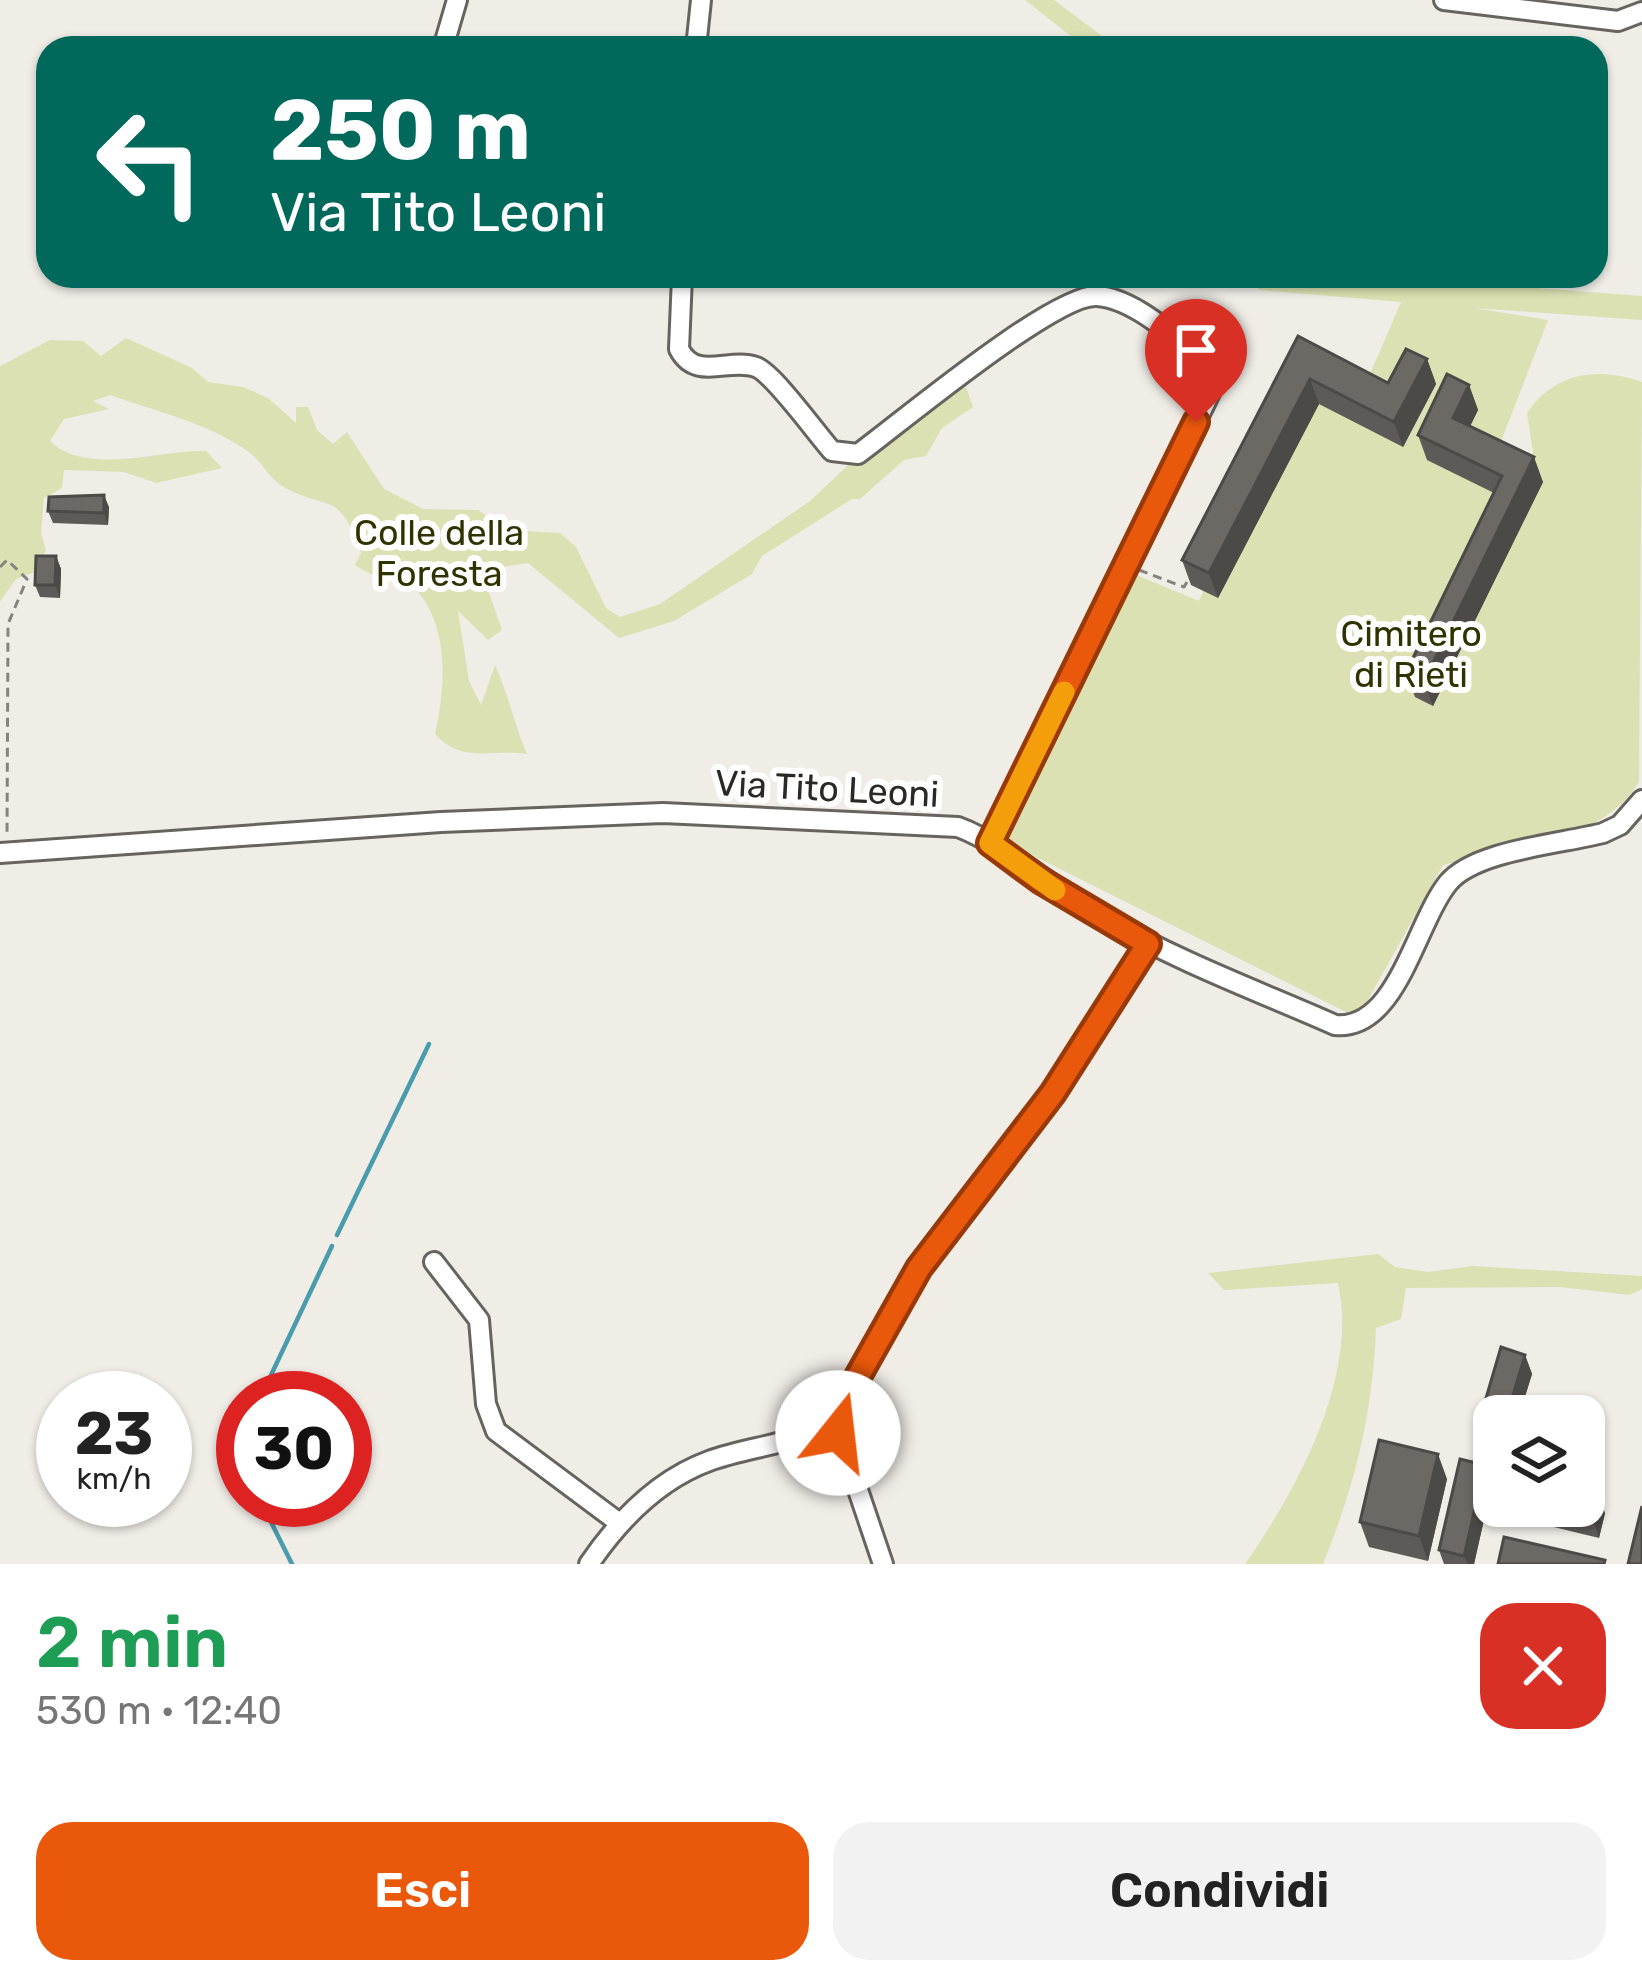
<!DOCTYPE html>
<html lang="it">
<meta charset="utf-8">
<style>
:root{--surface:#fff;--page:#f2f2f2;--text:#222;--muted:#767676;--accent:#ea580c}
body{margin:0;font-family:Rubik,sans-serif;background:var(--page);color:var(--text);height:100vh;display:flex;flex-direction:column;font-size:45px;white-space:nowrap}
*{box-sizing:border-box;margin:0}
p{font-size:39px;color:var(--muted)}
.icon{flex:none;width:66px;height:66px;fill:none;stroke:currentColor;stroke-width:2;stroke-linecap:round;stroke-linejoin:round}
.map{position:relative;height:1564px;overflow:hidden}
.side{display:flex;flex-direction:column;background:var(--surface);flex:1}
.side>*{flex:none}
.guide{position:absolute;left:36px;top:36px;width:1572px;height:252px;border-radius:36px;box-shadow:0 3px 9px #0004;background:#00695c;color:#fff;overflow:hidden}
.fabs{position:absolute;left:1473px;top:1395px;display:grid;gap:24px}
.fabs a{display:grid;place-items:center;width:132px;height:132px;border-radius:24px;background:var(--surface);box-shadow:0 3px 9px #0004;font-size:60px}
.speed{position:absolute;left:36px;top:1371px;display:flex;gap:24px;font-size:60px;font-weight:700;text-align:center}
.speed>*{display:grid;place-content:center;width:156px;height:156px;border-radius:50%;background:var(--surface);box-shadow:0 3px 9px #0004;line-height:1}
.speed small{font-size:30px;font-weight:400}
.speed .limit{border:18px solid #d22;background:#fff;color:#111}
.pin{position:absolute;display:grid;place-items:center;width:102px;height:102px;color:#fff;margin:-123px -51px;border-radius:50% 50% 50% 0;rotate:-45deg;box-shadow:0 0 12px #0007}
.pin .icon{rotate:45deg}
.me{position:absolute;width:132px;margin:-66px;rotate:16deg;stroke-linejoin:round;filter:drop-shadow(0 0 9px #0008)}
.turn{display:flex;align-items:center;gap:42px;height:252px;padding:0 36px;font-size:54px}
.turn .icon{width:156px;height:156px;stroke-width:2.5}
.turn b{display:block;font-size:84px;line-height:102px}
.round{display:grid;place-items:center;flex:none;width:126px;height:126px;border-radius:36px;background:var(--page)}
.summary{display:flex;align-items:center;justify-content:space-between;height:204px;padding:0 36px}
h1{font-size:72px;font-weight:600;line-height:90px;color:#1e9e55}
.action{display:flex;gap:24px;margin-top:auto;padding:24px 36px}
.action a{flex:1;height:138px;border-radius:36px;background:var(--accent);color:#fff;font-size:48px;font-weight:600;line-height:138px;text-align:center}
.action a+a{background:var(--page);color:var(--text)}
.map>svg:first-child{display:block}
</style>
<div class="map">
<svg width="1642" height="1564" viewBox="0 0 1642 1564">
<rect width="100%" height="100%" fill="#f0ede7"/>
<path fill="#dce1b3" d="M1025,0H1054L1118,48H1086Z
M1251,276L1422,279L1642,296V320L1475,308L1548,320L1495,457L1528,471L1533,452L1527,413C1554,373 1597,366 1642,382L1639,782C1601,844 1507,849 1443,865L1358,1018L1002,840L1134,574L1199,601L1307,361L1367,381L1401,302L1259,290Z
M126,338L192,368L208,382L243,387L268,398L296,423V407H308L317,430L333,444L347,432L384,489L423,509L478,510L507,530L560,533L576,547L606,608L620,617L660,604L810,501L944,375L963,378L973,407L942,428L926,456L904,460L860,499H852L762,556L752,574L674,621L619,638L528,563L481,570L502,630L488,640L458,611L469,681L481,705L495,665C509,696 514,724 527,754C491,749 462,764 435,734C448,677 451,599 388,569L377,578L355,565L361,553C338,487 329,513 282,486C269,478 261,461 249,452C211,424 155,411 110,395L93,401L109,409L64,419L50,441C87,477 161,449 206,451L222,468L156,483L124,472L64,470L62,488L44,498L41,533L46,550L35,572L16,579L0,602V366L50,340L83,341L101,356Z
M1378,1254L1395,1267L1428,1272L1472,1266L1642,1276V1289L1629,1295L1559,1287L1406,1288L1401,1319L1376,1328C1373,1412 1355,1486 1323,1564H1245C1297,1490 1359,1376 1338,1283L1224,1290L1208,1273Z"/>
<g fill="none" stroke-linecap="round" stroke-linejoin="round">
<path stroke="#499bae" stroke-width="4.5" d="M337,1235L429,1044
M264,1390L332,1246
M243,1439L239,1459L243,1467
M260,1500L292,1564"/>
<defs>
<path id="minor" d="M1444,0L1618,21L1642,12
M443,48L457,0
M696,48L701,0
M682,276L679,349C696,382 729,357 756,367C773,373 816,433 832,451L858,454C899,424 1055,293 1097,296C1135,298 1178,341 1209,362L1215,372L1213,387L990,843
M0,853L441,822L663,813L958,827C1002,843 1061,894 1107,920C1179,962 1258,991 1335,1025C1397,1031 1415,924 1448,883C1475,850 1561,844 1603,833L1620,825L1642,800
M434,1262L479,1320L486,1404L496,1431L618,1522
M589,1564C619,1520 657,1480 709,1461C753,1445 795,1446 834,1419
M883,1564L834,1419L919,1268L1053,1093L1148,943"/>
</defs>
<use href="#minor" stroke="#676460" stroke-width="24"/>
<path stroke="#86837f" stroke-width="3" stroke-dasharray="9 6" stroke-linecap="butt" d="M0,567L7,560L27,579L8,624L7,836
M1139,570L1184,587L1188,580"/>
<use href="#minor" stroke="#fff" stroke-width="18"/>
</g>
<path fill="#5d5a57" d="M1298,336L1388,383L1427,359L1436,384L1403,447L1319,404L1218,598L1191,585L1182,560Z
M1469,385L1478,410L1470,426L1543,482L1433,706L1415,697L1406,672L1494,493L1427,460L1418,435Z
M109,507L108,525L53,523L48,511Z
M56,556L61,569L60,598L40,597L35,585Z
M1525,1355L1532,1374L1519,1416H1494V1425L1490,1424L1484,1405Z
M1485,1465L1492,1484L1474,1564H1444L1439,1550Z
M1447,1479L1428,1561L1369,1547L1360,1522Z
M1523,1506H1584L1605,1513L1599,1538L1529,1521Z"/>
<path fill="#4c4a47" d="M1427,359L1436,384L1403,447L1394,422Z
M1310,379L1319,404L1218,598L1209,573Z
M1469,385L1478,410L1462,443L1453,418Z
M1534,457L1543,482L1433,706L1424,681Z
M104,495L109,507L108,525L104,513Z
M56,556L61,569L60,598L55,585Z
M1525,1355L1532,1374L1519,1416H1509L1508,1412Z
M1438,1454L1447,1479L1428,1561L1419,1536Z
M1485,1465L1492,1484L1474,1564H1468L1464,1556Z
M1598,1494L1605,1513L1599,1538L1593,1519Z"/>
<path fill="#6c6965" stroke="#4c4a47" stroke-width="3" d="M1298,336L1388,383L1406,349L1427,359L1394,422L1310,379L1209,573L1182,560Z
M1447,374L1469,385L1453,418L1534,457L1424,681L1406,672L1502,476L1418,435Z
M104,495V513L48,511L49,497Z
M36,556H56L55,585H35Z
M1501,1347L1525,1355L1508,1412L1484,1405Z
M1379,1440L1438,1454L1419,1536L1360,1522Z
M1460,1459L1485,1465L1464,1556L1439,1550Z
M1584,1491L1598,1494L1593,1519L1537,1506H1584Z
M1642,1506V1564H1628Z
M1504,1537L1605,1560L1604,1564H1498Z"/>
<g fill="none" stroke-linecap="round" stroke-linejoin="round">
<defs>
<path id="route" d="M838,1433L834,1419L919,1268L1053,1093L1148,944L1040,880L990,843L1196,422"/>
</defs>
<use href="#route" stroke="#983908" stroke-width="30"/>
<use href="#route" stroke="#ea580c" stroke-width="21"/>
<path stroke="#f59e0b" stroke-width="21" d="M1055,890L990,843L1064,692"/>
</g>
<g text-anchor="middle" stroke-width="12" stroke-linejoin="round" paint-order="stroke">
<g font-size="36" fill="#303300" stroke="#fff">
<text x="439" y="545">Colle della<tspan x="439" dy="41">Foresta</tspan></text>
<text x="1411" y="646">Cimitero<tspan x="1411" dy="41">di Rieti</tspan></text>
</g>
<g font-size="36" fill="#2b2927" stroke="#fff">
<text transform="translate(827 788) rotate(3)" y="13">Via Tito Leoni</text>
</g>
</g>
</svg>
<div class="fabs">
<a><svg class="icon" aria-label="layers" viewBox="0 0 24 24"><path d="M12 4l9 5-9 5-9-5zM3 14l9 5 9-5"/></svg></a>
</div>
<div class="speed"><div>23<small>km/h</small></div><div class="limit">30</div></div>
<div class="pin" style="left:1196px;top:422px;background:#d93025"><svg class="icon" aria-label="arrive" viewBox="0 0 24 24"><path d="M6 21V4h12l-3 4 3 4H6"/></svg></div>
<svg class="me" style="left:838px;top:1433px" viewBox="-20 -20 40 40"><circle r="19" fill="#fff"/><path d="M0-13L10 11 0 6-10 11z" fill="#ea580c"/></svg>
<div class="guide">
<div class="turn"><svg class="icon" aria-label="left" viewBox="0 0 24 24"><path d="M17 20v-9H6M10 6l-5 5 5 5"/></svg><div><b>250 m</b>Via Tito Leoni</div></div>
</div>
</div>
<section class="side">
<div class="summary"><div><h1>2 min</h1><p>530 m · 12:40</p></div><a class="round" style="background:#d93025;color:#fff"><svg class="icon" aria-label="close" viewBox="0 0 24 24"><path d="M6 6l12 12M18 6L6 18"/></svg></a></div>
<div class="action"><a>Esci</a><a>Condividi</a></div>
</section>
